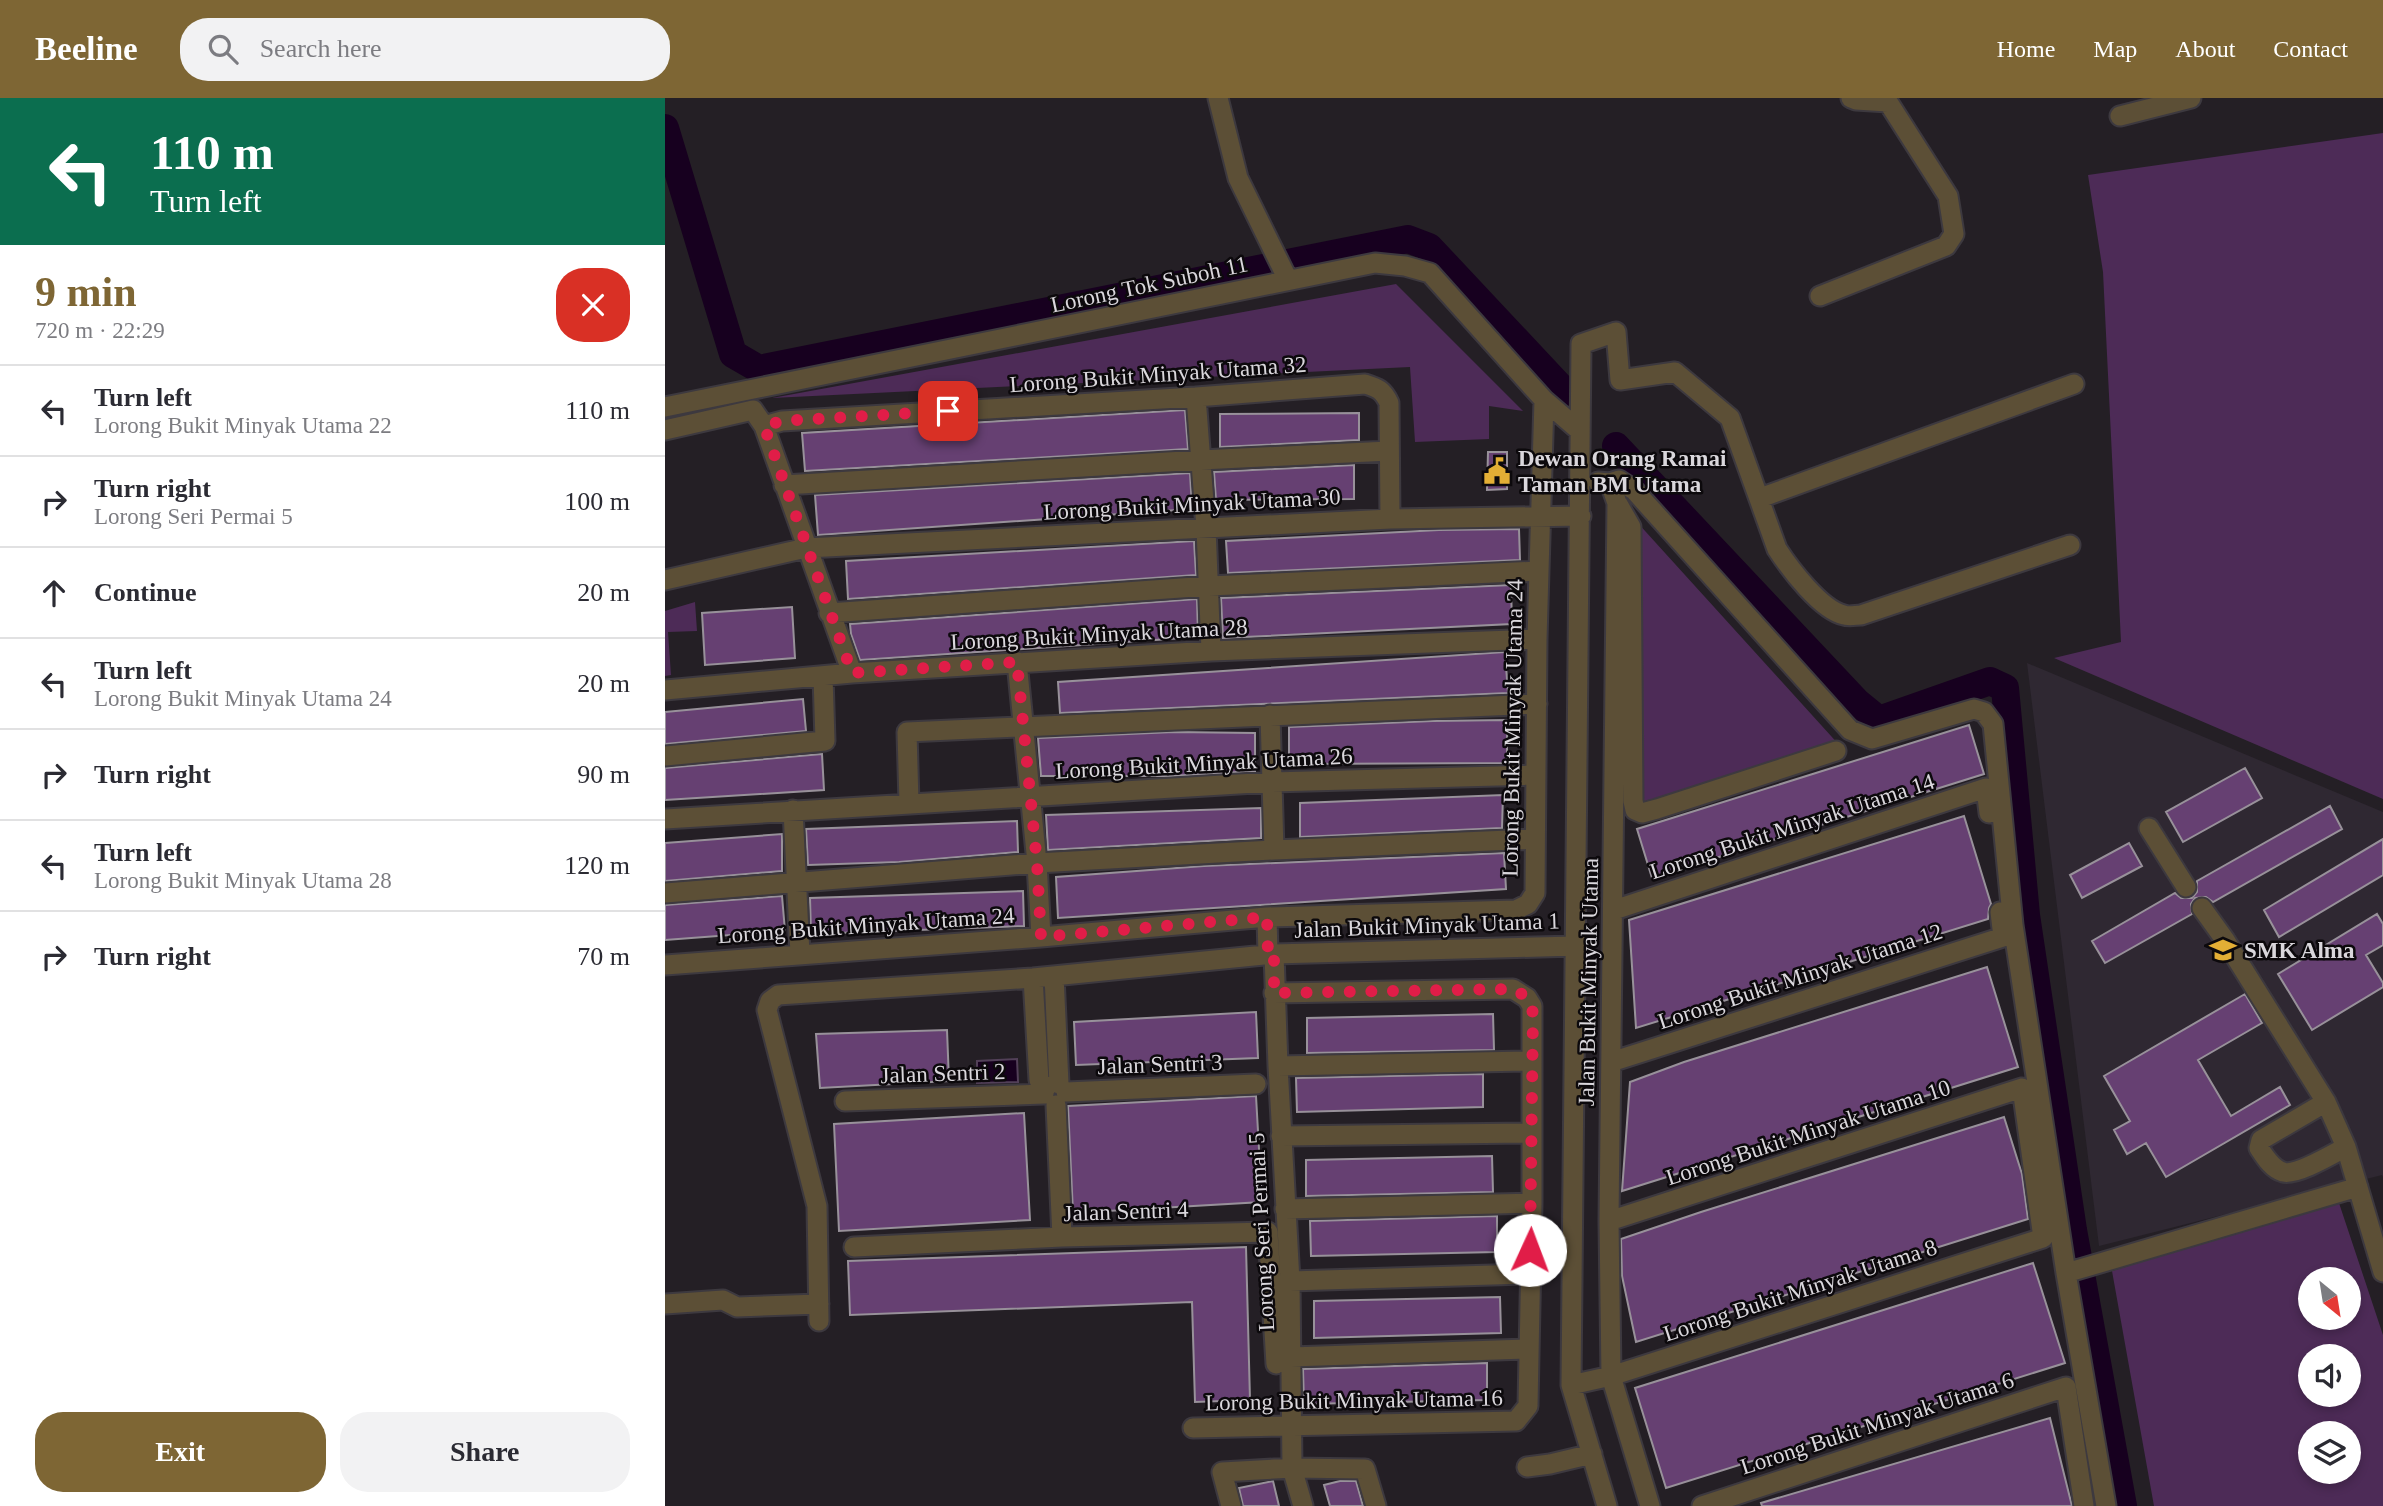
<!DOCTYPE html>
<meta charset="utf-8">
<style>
:root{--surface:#fff;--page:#f2f2f3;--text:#2b2b33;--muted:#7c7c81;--line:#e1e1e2;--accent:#7e6634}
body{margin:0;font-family:"Times New Roman",serif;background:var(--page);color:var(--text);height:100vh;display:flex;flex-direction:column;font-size:26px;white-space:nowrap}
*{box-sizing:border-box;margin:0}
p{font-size:23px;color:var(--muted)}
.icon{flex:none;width:38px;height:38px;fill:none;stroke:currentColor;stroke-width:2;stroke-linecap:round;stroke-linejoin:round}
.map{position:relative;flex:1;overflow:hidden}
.details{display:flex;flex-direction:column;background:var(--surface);width:665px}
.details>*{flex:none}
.hud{background:#0b6e4f;color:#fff;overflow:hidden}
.needle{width:46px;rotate:150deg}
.tools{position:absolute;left:1633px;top:1169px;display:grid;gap:14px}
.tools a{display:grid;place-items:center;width:63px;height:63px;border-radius:50%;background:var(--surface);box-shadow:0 4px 10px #0003;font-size:35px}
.pin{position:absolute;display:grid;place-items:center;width:60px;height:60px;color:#fff;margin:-30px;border-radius:14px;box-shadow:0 4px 10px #0006}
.me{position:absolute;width:77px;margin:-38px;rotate:2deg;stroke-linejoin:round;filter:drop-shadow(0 0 5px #0008)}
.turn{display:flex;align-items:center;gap:24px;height:147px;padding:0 35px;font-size:32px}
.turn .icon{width:91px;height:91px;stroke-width:2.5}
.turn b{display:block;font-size:49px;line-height:60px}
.round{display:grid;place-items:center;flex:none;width:74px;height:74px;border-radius:28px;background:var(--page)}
.summary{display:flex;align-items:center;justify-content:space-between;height:119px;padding:0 35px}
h1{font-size:42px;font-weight:800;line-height:52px;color:var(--accent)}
.action{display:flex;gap:14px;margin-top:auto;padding:14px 35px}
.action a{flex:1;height:80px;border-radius:28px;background:var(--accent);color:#fff;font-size:28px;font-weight:800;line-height:80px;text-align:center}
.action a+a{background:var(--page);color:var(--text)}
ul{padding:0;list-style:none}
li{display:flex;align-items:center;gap:21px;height:91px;padding:0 35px;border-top:2px solid var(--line)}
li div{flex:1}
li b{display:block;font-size:26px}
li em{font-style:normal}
header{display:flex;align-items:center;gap:42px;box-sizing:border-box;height:98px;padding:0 35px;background:var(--accent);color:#fff}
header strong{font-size:33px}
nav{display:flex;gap:38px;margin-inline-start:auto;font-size:24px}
.search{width:490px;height:63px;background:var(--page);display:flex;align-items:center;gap:18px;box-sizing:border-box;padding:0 24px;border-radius:28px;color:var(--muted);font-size:26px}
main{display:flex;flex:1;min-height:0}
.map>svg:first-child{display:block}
</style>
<header>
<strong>Beeline</strong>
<div class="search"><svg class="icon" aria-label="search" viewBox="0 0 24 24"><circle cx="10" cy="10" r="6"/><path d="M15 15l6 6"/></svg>Search here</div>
<nav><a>Home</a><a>Map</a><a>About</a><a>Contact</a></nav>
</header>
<main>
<section class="details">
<div class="hud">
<div class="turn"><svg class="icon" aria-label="left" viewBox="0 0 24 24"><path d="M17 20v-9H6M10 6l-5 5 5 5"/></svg><div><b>110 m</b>Turn left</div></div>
</div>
<div class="summary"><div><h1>9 min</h1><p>720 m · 22:29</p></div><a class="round" style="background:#d93025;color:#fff"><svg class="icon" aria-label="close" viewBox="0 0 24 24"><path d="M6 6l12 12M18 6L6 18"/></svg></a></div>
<ul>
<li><svg class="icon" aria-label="left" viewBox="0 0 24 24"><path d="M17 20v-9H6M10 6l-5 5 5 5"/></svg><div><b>Turn left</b><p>Lorong Bukit Minyak Utama 22</p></div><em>110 m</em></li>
<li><svg class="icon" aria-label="right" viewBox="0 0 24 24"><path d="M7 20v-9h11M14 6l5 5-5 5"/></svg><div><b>Turn right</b><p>Lorong Seri Permai 5</p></div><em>100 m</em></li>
<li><svg class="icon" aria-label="ahead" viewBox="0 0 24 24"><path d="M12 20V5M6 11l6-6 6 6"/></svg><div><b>Continue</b></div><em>20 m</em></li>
<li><svg class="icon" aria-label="left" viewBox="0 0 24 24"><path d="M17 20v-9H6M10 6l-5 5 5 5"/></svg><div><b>Turn left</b><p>Lorong Bukit Minyak Utama 24</p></div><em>20 m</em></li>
<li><svg class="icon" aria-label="right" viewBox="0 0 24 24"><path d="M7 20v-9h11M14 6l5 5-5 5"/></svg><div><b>Turn right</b></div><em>90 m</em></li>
<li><svg class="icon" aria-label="left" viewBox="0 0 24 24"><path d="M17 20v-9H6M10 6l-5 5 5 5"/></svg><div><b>Turn left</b><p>Lorong Bukit Minyak Utama 28</p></div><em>120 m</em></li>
<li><svg class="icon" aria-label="right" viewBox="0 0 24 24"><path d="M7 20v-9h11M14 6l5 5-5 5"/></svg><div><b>Turn right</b></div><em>70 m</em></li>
</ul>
<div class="action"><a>Exit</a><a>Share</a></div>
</section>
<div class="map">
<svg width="1718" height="1408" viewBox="0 0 1718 1408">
<rect width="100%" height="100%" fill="#241f25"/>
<path fill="#2f2832" d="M1362,565L1718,714V1079L1717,1077L1434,1148Z"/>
<path fill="#4d2b57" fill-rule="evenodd" d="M1718,35V701L1389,560L1456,544L1438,174L1423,77Z
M731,186L858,313L824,308V341L750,344L745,269L107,300Z
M971,423L1176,649L978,704Z
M30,504L32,533L3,534L6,577L0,578V513Z
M1673,1102L1718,1237V1408H1489L1447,1173ZM1645,1181H1684V1220H1645ZM1645,1258H1684V1297H1645ZM1645,1335H1684V1374H1645Z"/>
<path fill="#17001f" stroke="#524058" stroke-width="2" d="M352,961L353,984L312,985V963Z"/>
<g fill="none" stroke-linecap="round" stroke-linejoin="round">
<path stroke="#17001f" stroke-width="28" d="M0,30L68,256L94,271L743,141L764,149L900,294
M951,348L1192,604L1214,622L1325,583L1340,590L1361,817L1408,1132L1458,1408"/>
</g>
<path fill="#664072" stroke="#98919a" stroke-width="2" d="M520,312L523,351L140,373L137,335Z
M694,315V342L555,349V316Z
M823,354H842V391L822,392Z
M689,367V401L551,402L549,374Z
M525,375L527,411L153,437L150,397Z
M854,431L855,462L563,475L561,443L774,432Z
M529,443L531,477L183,501L181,463Z
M846,487L847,526L558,540L556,500Z
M532,501L533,539L195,562L186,536L185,526Z
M127,509L130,560L40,567L37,515Z
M840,554L843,595L395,615L393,584Z
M138,601L141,633L0,646V614Z
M842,622V665L624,666V629L768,623Z
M1304,627L1319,676L987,780L972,731Z
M509,634L590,635V673L506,678H376L373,640Z
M157,656L159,692L0,702V670Z
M1580,670L1597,700L1518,744L1501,714Z
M838,697L837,730L635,739V705Z
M1665,708L1677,731L1548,804L1541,799L1530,800L1526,806L1527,816L1440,865L1427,843L1510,795L1516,800H1527L1532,794V783Z
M596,710V740L383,752L381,717Z
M1299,718L1326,806L1324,810L1323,821L971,930L964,822Z
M352,723L353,754L234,764L143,767L141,731Z
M117,736V773L0,783V745Z
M1718,741V777L1614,839L1599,812Z
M1464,745L1477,768L1417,800L1405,777Z
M839,755L841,791L393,820L391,779L539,768Z
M358,793L359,828L146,836L145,800Z
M117,798L120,833L0,842V807Z
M1712,816L1718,826V847L1701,857L1718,885V889L1647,932L1613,876Z
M1322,869L1353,969L957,1093L965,984L1019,964Z
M1580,896L1597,925L1533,962L1566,1018L1615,989L1625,1007L1501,1079L1481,1045L1462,1056L1449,1032L1465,1023L1439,978Z
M591,914L593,960L411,967L409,924Z
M828,916L829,952L642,955V920Z
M282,932L284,983L155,990L151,936Z
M818,976V1009L632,1014L631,980Z
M591,998L597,1104L408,1115L403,1008Z
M359,1015L365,1122L174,1133L169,1026Z
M1339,1019L1357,1076L1363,1121L971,1244L957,1178L956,1141L1036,1114Z
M827,1058L828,1094L641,1098V1062Z
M832,1118V1154L646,1158L645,1123Z
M581,1149L585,1302L530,1304L527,1204L185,1217L183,1163Z
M1368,1165L1400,1265L1001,1390L970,1290Z
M835,1199L836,1235L649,1240V1203Z
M822,1265V1302L639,1306L638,1271Z
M1385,1320L1407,1408H1097L1096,1405Z
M608,1383L614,1408H578L574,1390Z
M675,1383H691L698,1408H665L659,1387Z"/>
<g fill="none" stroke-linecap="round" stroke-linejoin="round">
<defs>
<path id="minor" d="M553,0L573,80L623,182
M1455,18L1526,0
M1155,198L1281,148L1289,136L1283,98L1223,4L1191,2L1186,0
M531,299L541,430L546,553
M0,309L710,165L740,168L765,175L879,302L915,333
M99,328L117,323L531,299L700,286C713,290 718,292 724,305L725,421
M0,332L88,312L99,328L187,575
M933,384L945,385L952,405L944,1123L946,1278L985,1408
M945,385L954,382L969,392L1185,632L1207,641L1309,611L1319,614L1328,626L1348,827L1401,1175L1441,1408
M119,387L536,362L724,353
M1095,400L1409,286
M953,406L966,429L968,703L970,712L977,715L992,711L1171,653
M0,482L141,450L725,421L916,418
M164,515L544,488L874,473
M352,564L372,765L376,839
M0,592L187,575L546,553L872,541
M605,617L609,752
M0,658L160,643L158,578
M244,705L242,634L872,606
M128,712L135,856
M0,721L607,684L870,677
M1484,730L1521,789
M0,795L372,765L609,752L870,741
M1537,810L1560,842L1661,1004L1681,1049L1718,1174
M949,812L1321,690L1324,715
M602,819L603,857
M609,856L613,968L625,1183L627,1370L638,1408
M0,867L376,839L602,819L851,812L863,806L870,795L872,541L879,302
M389,878L394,986
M368,880L374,982L381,990
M946,964L1338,839L1335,814
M613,968L867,963
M401,994L591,986
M180,1003L379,996
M1661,1004L1596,1042L1594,1050C1600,1059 1607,1071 1618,1074C1631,1078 1668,1056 1681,1049
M391,1007L397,1139
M616,1038L867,1035
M620,1111L867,1105
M189,1149L397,1139L603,1134L611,1266
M1401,1175L1693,1089
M625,1183L865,1176
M0,1206L58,1202L72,1209L154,1206
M154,1223L152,1108L102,912L105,903L113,897L368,880L609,856L911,848
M626,1259L863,1251
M906,1287L946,1278L1378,1140L1357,990L944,1123
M528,1330L851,1323L863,1308L867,1105V908L862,900L848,891L609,895
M862,1369L885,1366L927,1356
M566,1408L557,1374L627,1370L700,1371L711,1408
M942,1408L906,1287L916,246L951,234L955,282L1010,274L1065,320L1112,451C1125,471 1156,512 1179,517C1184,519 1191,517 1196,517L1405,447
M1037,1408L1401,1289L1419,1408"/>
</defs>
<use href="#minor" stroke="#3d393f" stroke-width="23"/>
<use href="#minor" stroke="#5c4f36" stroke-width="19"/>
</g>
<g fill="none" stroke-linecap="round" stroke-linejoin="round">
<path stroke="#e11d48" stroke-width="12" stroke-dasharray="0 21.6" d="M283,313L117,323L99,328L187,575L352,564L372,765L376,839L602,819L603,857L609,856V895L848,891C860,896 866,904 868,916L865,1152"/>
</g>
<defs>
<symbol id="civic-bare" viewBox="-9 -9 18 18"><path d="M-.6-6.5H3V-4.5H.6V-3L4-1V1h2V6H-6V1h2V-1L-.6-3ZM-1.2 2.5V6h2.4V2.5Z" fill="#e3ae35" stroke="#0c090c" stroke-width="2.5" paint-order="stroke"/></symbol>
<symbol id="school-bare" viewBox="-9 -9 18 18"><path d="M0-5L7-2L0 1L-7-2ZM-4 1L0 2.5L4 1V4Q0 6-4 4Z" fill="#e3ae35" stroke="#0c090c" stroke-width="2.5" paint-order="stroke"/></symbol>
</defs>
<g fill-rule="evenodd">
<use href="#civic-bare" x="813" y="354" width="38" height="38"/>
<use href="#school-bare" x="1539" y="833" width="38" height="38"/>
</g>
<g text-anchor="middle" stroke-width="5" stroke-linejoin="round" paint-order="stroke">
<g font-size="23" fill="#dad7dc" stroke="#0c090c">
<text transform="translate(484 186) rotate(-12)" y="8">Lorong Tok Suboh 11</text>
<text transform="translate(493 276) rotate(-4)" y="8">Lorong Bukit Minyak Utama 32</text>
<text transform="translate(527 406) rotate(-3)" y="8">Lorong Bukit Minyak Utama 30</text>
<text transform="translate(434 536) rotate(-3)" y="8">Lorong Bukit Minyak Utama 28</text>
<text transform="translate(847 630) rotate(-89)" y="8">Lorong Bukit Minyak Utama 24</text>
<text transform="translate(539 665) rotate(-3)" y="8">Lorong Bukit Minyak Utama 26</text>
<text transform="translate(1127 728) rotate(-18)" y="8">Lorong Bukit Minyak Utama 14</text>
<text transform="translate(201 827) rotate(-4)" y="8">Lorong Bukit Minyak Utama 24</text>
<text transform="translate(762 827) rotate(-2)" y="8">Jalan Bukit Minyak Utama 1</text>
<text transform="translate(1135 878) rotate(-18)" y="8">Lorong Bukit Minyak Utama 12</text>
<text transform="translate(923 884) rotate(-89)" y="8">Jalan Bukit Minyak Utama</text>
<text transform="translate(495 966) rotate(-2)" y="8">Jalan Sentri 3</text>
<text transform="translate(278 975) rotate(-2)" y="8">Jalan Sentri 2</text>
<text transform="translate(1143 1034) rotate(-18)" y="8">Lorong Bukit Minyak Utama 10</text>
<text transform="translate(461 1113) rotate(-2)" y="8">Jalan Sentri 4</text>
<text transform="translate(596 1134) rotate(-93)" y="8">Lorong Seri Permai 5</text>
<text transform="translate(1135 1192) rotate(-18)" y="8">Lorong Bukit Minyak Utama 8</text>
<text transform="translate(689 1302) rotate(-1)" y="8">Lorong Bukit Minyak Utama 16</text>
<text transform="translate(1212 1325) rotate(-18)" y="8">Lorong Bukit Minyak Utama 6</text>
</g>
<g font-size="23" font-weight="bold" fill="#dad7dc" stroke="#0c090c" text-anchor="start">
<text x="853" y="368">Dewan Orang Ramai<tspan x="853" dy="26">Taman BM Utama</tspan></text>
<text x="1579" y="860">SMK Alma</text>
</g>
</g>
</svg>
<div class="tools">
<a><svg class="needle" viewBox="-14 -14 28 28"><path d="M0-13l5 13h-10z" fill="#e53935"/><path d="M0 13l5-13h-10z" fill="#7c7c81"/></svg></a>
<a><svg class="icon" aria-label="sound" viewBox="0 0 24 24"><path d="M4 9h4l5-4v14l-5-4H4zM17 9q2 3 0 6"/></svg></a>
<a><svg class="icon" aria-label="layers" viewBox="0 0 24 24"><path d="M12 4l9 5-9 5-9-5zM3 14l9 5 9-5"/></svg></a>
</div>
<div class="pin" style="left:283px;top:313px;background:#d93025"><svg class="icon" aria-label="arrive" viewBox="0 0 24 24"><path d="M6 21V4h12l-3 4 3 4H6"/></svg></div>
<svg class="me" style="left:865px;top:1152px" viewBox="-20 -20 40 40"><circle r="19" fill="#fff"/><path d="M0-13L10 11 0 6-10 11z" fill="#e11d48"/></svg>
</div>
</main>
